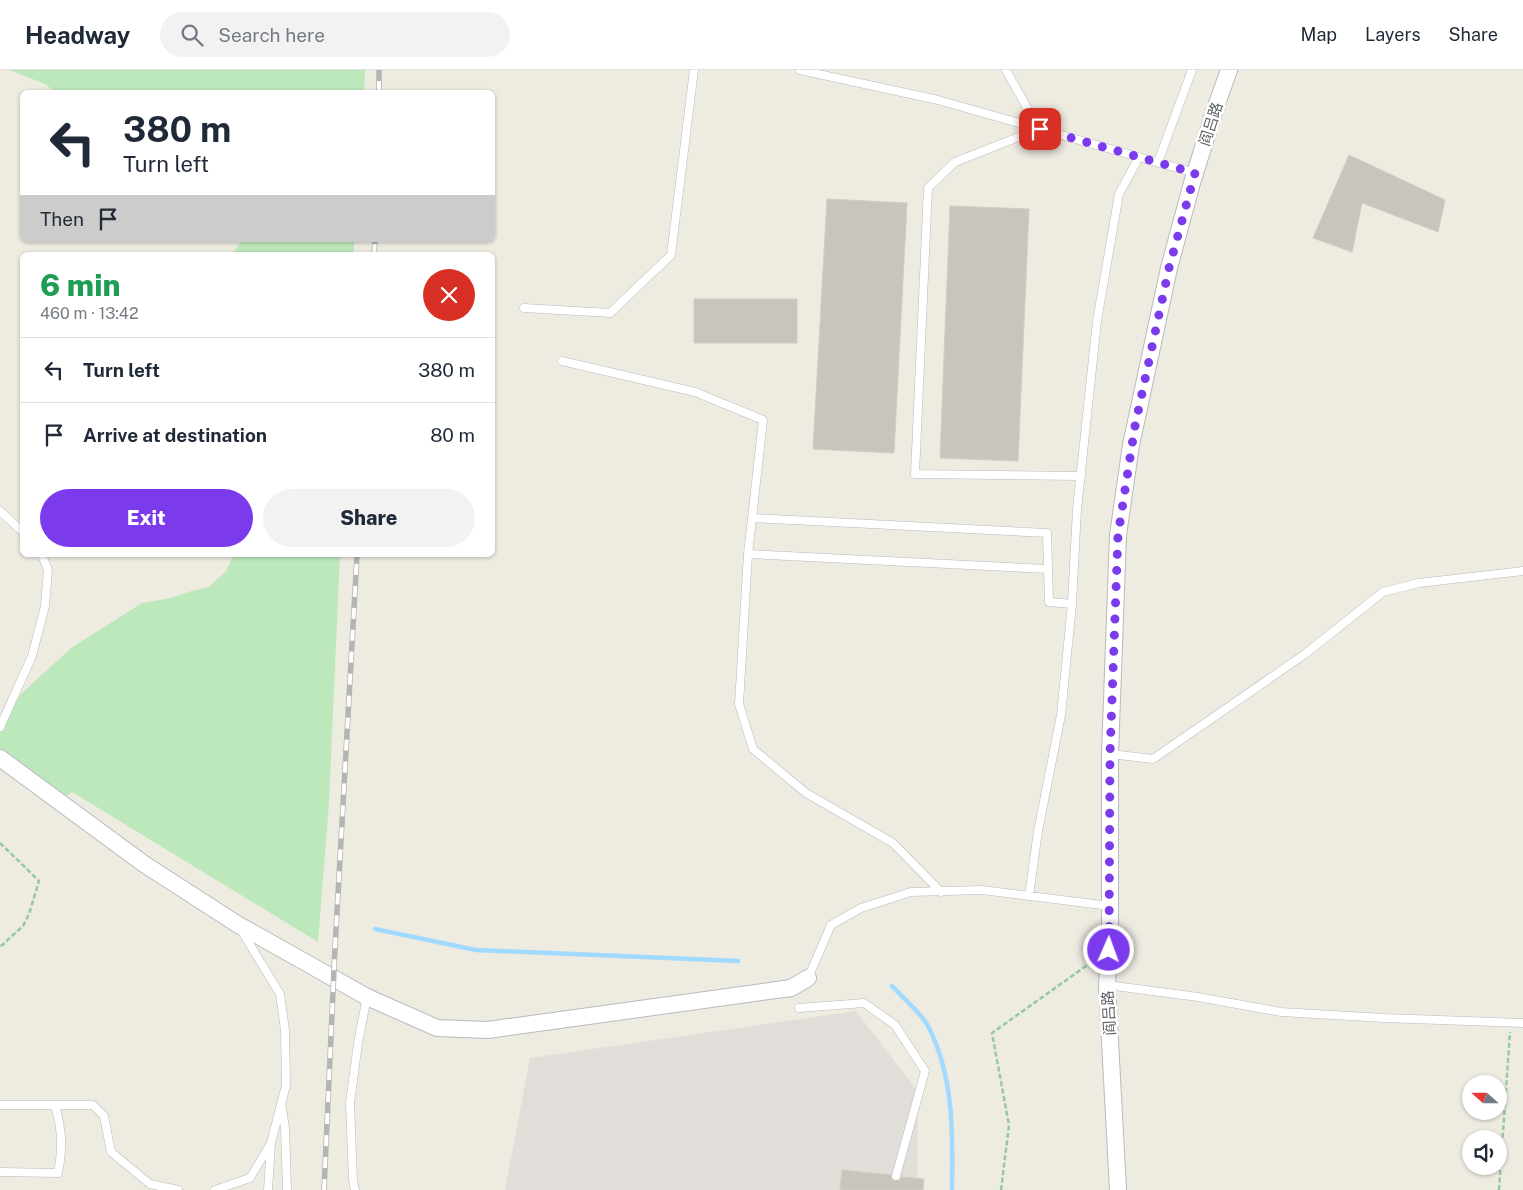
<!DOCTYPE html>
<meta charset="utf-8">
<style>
:root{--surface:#fff;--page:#f2f2f3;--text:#1f2937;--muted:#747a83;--line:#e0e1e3;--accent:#7c3aed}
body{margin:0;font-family:"Public Sans","Noto Sans SC",sans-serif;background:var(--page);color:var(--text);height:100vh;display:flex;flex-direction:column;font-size:19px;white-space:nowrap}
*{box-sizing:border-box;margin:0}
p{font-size:16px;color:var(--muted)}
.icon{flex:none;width:28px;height:28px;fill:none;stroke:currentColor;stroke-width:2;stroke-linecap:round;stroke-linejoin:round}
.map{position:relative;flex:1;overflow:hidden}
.details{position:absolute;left:20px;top:182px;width:475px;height:305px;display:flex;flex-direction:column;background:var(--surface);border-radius:8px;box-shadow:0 1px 4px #0004}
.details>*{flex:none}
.hud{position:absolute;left:20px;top:20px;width:475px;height:152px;border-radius:8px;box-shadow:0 1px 4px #0004;background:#fff;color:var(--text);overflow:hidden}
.needle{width:32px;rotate:291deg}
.controls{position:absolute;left:1462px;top:1005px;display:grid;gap:10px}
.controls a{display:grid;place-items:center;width:45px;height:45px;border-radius:50%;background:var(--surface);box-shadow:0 1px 4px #0004;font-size:25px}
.pin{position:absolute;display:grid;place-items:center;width:42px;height:42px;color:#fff;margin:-21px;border-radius:10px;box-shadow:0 2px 8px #0006}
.me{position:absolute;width:55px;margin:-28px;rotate:2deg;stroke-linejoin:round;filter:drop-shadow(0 0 4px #0008)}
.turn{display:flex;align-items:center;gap:18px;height:105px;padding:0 20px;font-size:22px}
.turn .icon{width:65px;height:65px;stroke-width:2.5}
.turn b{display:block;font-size:35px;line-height:42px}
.then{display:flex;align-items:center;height:48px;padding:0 20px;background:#0003;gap:10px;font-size:19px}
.round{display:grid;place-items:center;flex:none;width:52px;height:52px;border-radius:26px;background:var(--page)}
.headline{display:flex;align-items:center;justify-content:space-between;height:85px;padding:0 20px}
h1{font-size:30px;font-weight:800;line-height:38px;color:#1e9e55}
.action{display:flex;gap:10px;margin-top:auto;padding:10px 20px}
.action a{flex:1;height:58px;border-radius:30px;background:var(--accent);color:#fff;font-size:20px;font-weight:800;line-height:58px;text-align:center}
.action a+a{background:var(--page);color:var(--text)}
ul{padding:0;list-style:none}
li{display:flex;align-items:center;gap:15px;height:65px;padding:0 20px;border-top:1px solid var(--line)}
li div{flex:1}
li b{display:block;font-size:19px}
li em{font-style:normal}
header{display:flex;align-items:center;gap:30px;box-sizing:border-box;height:70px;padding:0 25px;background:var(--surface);border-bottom:1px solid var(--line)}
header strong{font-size:24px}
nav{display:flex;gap:28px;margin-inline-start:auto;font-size:18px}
.search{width:350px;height:45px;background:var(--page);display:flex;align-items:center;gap:12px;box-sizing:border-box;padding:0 18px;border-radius:28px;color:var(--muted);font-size:19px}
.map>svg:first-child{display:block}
</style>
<header>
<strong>Headway</strong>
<div class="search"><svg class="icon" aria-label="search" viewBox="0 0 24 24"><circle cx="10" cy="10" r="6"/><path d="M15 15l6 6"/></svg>Search here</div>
<nav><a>Map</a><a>Layers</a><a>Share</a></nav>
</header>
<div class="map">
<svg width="1523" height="1120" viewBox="0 0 1523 1120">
<rect width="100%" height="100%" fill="#eeebe1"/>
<path fill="#e1ded9" d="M856,941L918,1022L917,1120H505L530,988Z"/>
<path fill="#bde8bb" d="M9,0H365L364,22H55L45,14Z
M242,170H354V185H232Z
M234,485H340L329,733L318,872L72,722L57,734L0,695V654L21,624L71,578L142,533L171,528L188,522L209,517L226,501Z"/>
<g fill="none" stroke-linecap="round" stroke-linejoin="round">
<path stroke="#a0daff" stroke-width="4.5" d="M375,859L476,880L738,891
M892,916C901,926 923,945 928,956C954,1006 953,1065 952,1120"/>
</g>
<path fill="#c9c5be" stroke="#d3ccbf" d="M1349,85L1445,130L1438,162L1362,133L1352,182L1313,168Z
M827,129L907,133L894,383L813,379Z
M950,136L1029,139L1018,391L940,388Z
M694,229H797V273H694Z
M842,1100L891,1105L892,1110L895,1111L900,1110L902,1107L924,1109L923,1120H840Z"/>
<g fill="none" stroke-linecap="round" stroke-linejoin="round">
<defs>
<path id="lane" d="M800,0L938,30L1195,103
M1006,0L1039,59L955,92L928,118L915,404L1081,406
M1158,92L1192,0
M524,238L610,243L671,185L694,0
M562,291L695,322L763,350L748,484L739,634L753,679L806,723L893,773L941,822
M0,441L22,461
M752,448L1047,463L1049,532L1072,534
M748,484L1048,499
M0,657L32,586L45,536L48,500L42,485
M1110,684L1153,689L1305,584L1383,522L1419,513L1523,501
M1029,826L1038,761L1061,645L1072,534L1077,439L1097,251L1119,124L1139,87
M241,860L280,924L285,960L286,1015L271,1073L268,1120
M808,908L831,855L861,838L911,822L982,820L1110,836
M1107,915L1198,927L1281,942L1384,948L1523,953
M799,938L864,933L895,955L925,1001L896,1106
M0,1035H93L104,1046L111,1082L150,1114L178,1120
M282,1038L285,1058L287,1120
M0,1102L58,1103C63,1077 62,1060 55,1035
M215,1120L250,1108L270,1075
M355,1120L353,1110L350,1033L358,973L367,927"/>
<path id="street" d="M0,688L144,794L237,854L367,927L437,958L488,960L791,918L808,908
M1118,1120L1107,915L1110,860V684L1118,465L1131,375L1169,198L1192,113L1214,42L1229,0"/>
</defs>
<use href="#lane" stroke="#b7babf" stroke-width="9"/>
<use href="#street" stroke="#b7babf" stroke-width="18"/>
<path stroke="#94caa1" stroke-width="2.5" stroke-dasharray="5 2.5" stroke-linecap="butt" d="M0,773L39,811L29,844L23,856L0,877
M1001,1120L1009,1055L992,963L1093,891
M1499,1120L1510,962"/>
<use href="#lane" stroke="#fff" stroke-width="8"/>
<use href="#street" stroke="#fff" stroke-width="16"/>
<defs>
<path id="rail" d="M379,22V0
M374,185L375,170
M324,1120L335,878L357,485"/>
</defs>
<use href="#rail" stroke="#b3b4b5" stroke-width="5.5"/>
<use href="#rail" stroke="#fff" stroke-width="4" stroke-dasharray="11" stroke-linecap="butt"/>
</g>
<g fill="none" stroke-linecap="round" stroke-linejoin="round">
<path stroke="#7c3aed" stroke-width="9" stroke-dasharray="0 16.2" d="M1040,59L1195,103L1169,198L1135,356L1118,465L1110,684L1109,880"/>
</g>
<g text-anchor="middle" stroke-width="5" stroke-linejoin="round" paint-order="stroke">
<g font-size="15" fill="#5a5f64" stroke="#fff">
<text transform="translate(1211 54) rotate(-72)" y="5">阎吕路</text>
<text transform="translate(1109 943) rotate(-93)" y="5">阎吕路</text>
</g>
</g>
</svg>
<div class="controls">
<a><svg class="needle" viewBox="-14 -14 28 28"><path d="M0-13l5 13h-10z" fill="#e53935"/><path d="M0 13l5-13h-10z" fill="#747a83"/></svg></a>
<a><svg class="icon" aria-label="sound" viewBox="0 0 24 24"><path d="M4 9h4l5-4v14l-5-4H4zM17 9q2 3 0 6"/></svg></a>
</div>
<div class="pin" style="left:1040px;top:59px;background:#d93025"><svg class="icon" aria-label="arrive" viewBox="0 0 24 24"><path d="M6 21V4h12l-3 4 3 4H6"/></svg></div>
<svg class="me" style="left:1109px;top:880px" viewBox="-20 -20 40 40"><circle r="17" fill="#7c3aed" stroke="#fff" stroke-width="3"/><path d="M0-11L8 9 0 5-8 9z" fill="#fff"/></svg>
<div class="hud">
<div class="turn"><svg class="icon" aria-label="left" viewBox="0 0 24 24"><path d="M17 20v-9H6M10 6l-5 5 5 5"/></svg><div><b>380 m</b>Turn left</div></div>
<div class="then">Then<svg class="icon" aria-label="arrive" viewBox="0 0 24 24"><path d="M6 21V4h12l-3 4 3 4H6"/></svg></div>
</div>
<section class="details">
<div class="headline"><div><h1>6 min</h1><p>460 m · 13:42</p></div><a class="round" style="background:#d93025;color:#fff"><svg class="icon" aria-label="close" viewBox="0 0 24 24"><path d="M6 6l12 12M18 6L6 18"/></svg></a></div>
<ul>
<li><svg class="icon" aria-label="left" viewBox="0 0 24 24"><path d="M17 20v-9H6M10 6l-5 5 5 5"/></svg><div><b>Turn left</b></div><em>380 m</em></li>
<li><svg class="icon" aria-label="arrive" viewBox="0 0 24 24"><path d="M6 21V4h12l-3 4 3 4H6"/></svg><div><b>Arrive at destination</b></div><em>80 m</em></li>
</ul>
<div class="action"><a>Exit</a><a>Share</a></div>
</section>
</div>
